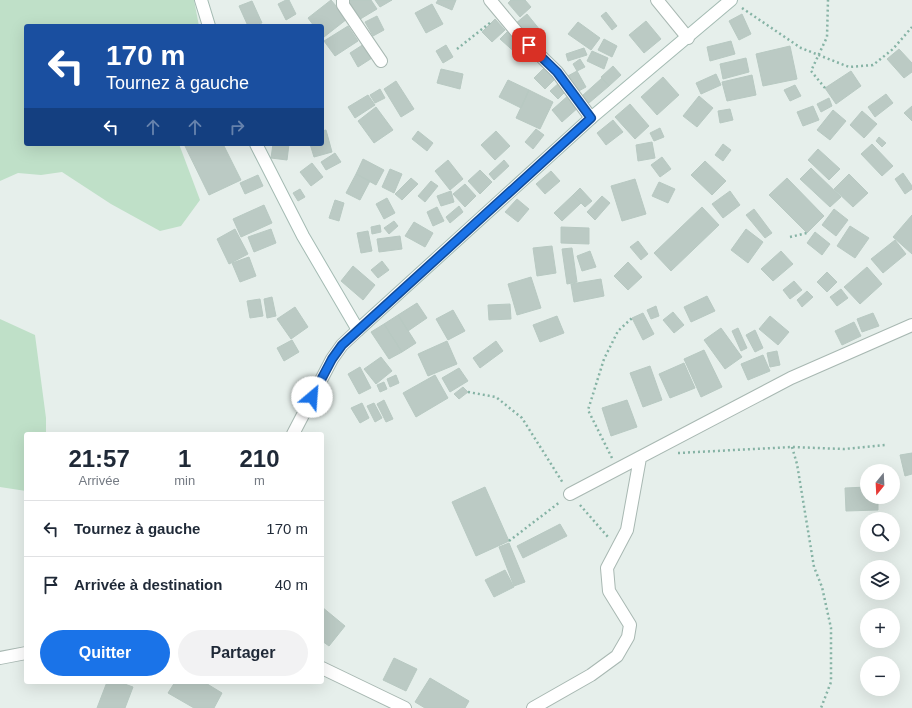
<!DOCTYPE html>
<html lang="fr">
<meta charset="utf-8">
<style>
:root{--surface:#fff;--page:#f2f2f3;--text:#1f2937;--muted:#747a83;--line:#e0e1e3;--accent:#1a73e8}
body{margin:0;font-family:Arial,sans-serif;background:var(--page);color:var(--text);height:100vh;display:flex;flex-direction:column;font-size:15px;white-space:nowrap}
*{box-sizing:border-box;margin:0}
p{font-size:13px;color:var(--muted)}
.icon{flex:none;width:22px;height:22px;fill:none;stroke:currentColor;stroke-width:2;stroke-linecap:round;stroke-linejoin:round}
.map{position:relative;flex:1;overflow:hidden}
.panel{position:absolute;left:24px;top:432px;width:300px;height:252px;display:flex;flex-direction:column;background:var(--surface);border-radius:4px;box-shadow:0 4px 16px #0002}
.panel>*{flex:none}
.guide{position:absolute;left:24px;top:24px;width:300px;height:122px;border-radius:4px;box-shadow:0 4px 16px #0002;background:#1a4fa0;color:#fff;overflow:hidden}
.needle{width:26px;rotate:198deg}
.tools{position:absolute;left:860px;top:464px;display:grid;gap:8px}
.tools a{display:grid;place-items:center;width:40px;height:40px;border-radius:50%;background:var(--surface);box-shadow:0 4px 16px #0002;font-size:20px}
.pin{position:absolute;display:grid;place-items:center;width:34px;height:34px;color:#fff;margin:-17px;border-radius:8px;box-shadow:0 2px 6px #0006}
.me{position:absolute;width:44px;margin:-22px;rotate:27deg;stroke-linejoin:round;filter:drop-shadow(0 0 3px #0008)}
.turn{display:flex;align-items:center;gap:14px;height:84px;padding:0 16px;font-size:18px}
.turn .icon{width:52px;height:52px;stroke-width:2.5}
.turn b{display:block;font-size:28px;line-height:34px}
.lanes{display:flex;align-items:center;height:38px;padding:0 16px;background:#0003;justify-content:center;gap:20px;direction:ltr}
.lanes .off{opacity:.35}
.eta{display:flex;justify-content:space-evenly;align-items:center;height:68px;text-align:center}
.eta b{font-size:24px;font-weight:700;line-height:28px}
.cta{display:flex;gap:8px;margin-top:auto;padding:8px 16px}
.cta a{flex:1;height:46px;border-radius:24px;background:var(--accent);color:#fff;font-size:16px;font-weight:700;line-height:46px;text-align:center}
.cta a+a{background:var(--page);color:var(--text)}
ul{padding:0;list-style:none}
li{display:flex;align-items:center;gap:12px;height:56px;padding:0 16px;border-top:1px solid var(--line)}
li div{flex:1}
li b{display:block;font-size:15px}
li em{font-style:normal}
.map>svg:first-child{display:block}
</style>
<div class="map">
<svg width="912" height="708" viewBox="0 0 912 708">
<rect width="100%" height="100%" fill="#e6efeb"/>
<path fill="#bfe0c8" d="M0,0H194L199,26H26V144H179L200,200L181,226L160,231L111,204L62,172L41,175L18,173L0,181Z
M0,319L35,335L46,418V434H26V491L0,487Z"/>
<path fill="#bbcac4" stroke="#b8c9c2" d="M286,0H289L296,14L286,20L278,4Z
M331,0L347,19L324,37L322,35V26H314L308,18Z
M349,0H371L377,9L357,21L346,2Z
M375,0H392L380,7Z
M438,0H456L452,10L436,3Z
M511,0H525L531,7L520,17L508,3Z
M252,1L262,23L248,26L239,6Z
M432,4L443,24L426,33L415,13Z
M606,12L617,26L612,30L601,16Z
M527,14L540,30L528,41L515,24Z
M742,14L751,34L739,40L729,21Z
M377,16L384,30L373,36L365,22Z
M495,19L505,30L492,42L482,32Z
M646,21L661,39L644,53L629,35Z
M578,22L600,38L591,50L568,34Z
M348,26L358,41L335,56L324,41Z
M507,32L526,49L519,56L500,39Z
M604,39L617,46L612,57L598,50Z
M731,41L735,54L710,61L707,47Z
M364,44L372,58L358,67L350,53Z
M446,45L453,57L443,63L436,51Z
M790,46L797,79L763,86L756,54Z
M584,48L587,55L568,61L566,54Z
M899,49L912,63V72L904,78L887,59Z
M592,51L608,58L604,69L587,61Z
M746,58L749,72L723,79L720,64Z
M580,59L585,67L577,71L573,64Z
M613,66L621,75L609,86L601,77Z
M545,67L556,78L545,89L534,78Z
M441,69L463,74L460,89L437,83Z
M577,71L586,87L575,93L566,77Z
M851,71L861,86L836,104L825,88Z
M716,74L721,85L701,94L696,83Z
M752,75L756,95L727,101L722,82Z
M663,77L679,95L657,115L641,97Z
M602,78L609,86L589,103L582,96Z
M508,80L529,90L521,108L499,97Z
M396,81L414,109L401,117L384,89Z
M560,82L567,90L558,99L550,91Z
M795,85L801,96L790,101L784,90Z
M380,89L385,98L375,103L370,95Z
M529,90L553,102L540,129L516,118Z
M570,94L580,106L562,122L552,110Z
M886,94L893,103L875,117L868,107Z
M368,95L375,105L355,118L348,107Z
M699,96L713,108L697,127L683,116Z
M829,98L832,106L821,112L817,104Z
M630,104L649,126L635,139L615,117Z
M813,106L819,120L803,126L797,112Z
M912,106V121L904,113Z
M376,107L393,130L374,143L358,121Z
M730,109L733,120L720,123L718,111Z
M833,110L846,121L830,140L817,130Z
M862,111L877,124L864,138L850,125Z
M613,120L623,132L606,145L597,133Z
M660,128L664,137L654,141L650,133Z
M536,129L544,135L533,149L525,142Z
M326,130L332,152L314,157L310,144H322V131Z
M418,131L433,143L427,151L412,139Z
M496,131L510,146L495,160L481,145Z
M879,137L886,143L882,147L876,141Z
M652,142L655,158L638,161L636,145Z
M184,144H223L241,180L209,195Z
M273,144H289L287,160L271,158Z
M723,144L731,150L723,161L715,155Z
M872,144L893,166L882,176L861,154Z
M818,149L840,169L829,180L808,160Z
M335,153L341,162L326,170L321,162Z
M662,157L671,169L660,177L651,165Z
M363,159L384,170L376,185L356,174Z
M448,160L463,179L450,190L435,171Z
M504,160L509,166L494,180L489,174Z
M705,161L726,181L712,195L691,175Z
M312,163L323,177L311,186L300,172Z
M811,168L841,197L830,207L800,179Z
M390,169L402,174L394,193L382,187Z
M480,170L492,182L480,194L468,181Z
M551,171L560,181L545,194L536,184Z
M903,173L912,186V189L905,194L895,179Z
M356,174L370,181L360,200L346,193Z
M849,174L868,193L853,207L834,189Z
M258,175L263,186L245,194L240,183Z
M411,178L418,184L402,200L395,194Z
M787,178L824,216L807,233L769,195Z
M635,179L646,214L622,221L611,186Z
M431,181L438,186L425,202L418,196Z
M659,182L675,189L668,203L652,196Z
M465,184L476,196L465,207L453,194Z
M580,188L592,201L585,207L573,195Z
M300,189L305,197L298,201L293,193Z
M451,191L454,202L441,206L437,196Z
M730,191L740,205L723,218L712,204Z
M573,195L581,203L562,221L554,213Z
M602,196L610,203L595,220L587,212Z
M387,198L395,213L384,219L376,204Z
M517,199L529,209L518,222L505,212Z
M335,200L344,203L339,221L329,218Z
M264,205L272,223L241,237L233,219Z
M459,206L463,212L450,223L446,217Z
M437,207L444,221L433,226L427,212Z
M702,207L719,225L671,271L654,253Z
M754,209L772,233L765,238L746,215Z
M834,209L848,220L836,236L822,225Z
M912,215V254L893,237Z
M394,221L398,226L389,234L384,228Z
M414,222L433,233L425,247L405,236Z
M380,225L381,232L372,234L371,227Z
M850,226L869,238L855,258L837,246Z
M561,227L589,228V244L561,243Z
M235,229L248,254L229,264L217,239Z
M271,229L276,243L254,252L248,237Z
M746,229L763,242L748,263L731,250Z
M368,231L372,251L361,253L357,233Z
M815,232L830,244L822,255L807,243Z
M400,236L402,249L379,252L377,239Z
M895,240L906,254L883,273L871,259Z
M638,241L648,254L641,260L630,247Z
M552,246L556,273L537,276L533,248Z
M572,248L577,282L567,284L562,249Z
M590,251L596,267L582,271L577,256Z
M781,251L793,264L773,281L761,269Z
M249,257L256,276L240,282L232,263Z
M382,261L389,270L378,278L371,270Z
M628,262L642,277L628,290L614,276Z
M353,266L375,285L363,300L341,281Z
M867,267L882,284L860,304L844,287Z
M827,272L837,282L827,292L817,282Z
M531,277L541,308L517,315L508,284Z
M601,279L604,296L574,302L571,284Z
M794,281L802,290L790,299L783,290Z
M841,289L848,298L837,306L830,297Z
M807,291L813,297L802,307L797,300Z
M707,296L715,311L691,322L684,307Z
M272,297L276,316L267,318L264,299Z
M260,299L263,316L250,318L247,301Z
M417,303L427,318L408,331L398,315Z
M510,304L511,319L489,320L488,305Z
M656,306L659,316L651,319L647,310Z
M295,307L308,327L291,339L277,319Z
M453,310L465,331L448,340L436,319Z
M673,312L684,325L674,333L663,320Z
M643,313L654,334L643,340L632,318Z
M873,313L879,326L862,332L857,319Z
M398,315L416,343L402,352L384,324Z
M557,316L564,333L540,342L533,325Z
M770,316L789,332L778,345L759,329Z
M854,322L861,336L842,345L835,331Z
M384,324L402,352L389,359L371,332Z
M721,328L742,357L725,369L704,340Z
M738,328L747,348L741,351L732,331Z
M755,330L763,348L755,352L746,335Z
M292,340L299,352L284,361L277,348Z
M447,341L457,364L428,376L418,354Z
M496,341L503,351L480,368L473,358Z
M704,350L722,387L701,397L684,359Z
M777,351L780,365L770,367L767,353Z
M763,355L770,371L748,380L741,364Z
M381,357L392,371L376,384L364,369Z
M684,363L695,388L670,398L659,374Z
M650,366L662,400L643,407L630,373Z
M360,367L371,388L359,394L348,374Z
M459,368L468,381L450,392L442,378Z
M396,375L399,383L390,387L387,379Z
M435,375L448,398L416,417L403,393Z
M384,382L387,389L380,392L377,385Z
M463,387L468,392L459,399L454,394Z
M384,400L393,419L386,422L377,404Z
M627,400L637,427L611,436L602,408Z
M362,403L369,418L360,423L351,408Z
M374,403L382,418L375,422L367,406Z
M912,453V474L905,476L900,455Z
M485,487L509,541L476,556L452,502Z
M867,487V497H878V510L846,511L845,488Z
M560,524L567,536L523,558L517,546Z
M509,543L525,582L514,586L499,547Z
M505,570L514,587L494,597L485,580Z
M322,607L345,626L329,646L322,641Z
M394,658L417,669L406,691L383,680Z
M430,678L469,701L465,708H425L415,702Z
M107,682H119L133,687L125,708H97Z
M175,682H204L222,693L214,708H194L168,693Z"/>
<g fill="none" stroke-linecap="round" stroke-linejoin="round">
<defs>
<path id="street" d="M343,0V5L381,61
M490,0L520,36L557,72L591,118
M657,0L688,38
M293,434L332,359L342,345L358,330
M570,494L791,378L912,325
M0,658L26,653
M322,668L405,708
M533,708L591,675L617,656L628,637L630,625L609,591L607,568L627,530L640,458"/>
<path id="secondary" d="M201,0L209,26
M256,144L303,236L358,330L591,118L731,0"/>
</defs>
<use href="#street" stroke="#a8b8b2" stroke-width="14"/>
<use href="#secondary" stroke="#a4bbb3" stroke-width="14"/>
<path stroke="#86b3a5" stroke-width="2.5" stroke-dasharray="2 3" stroke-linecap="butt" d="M742,8L801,48L849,67L873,65L893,49L912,27
M457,49L491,22
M825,88L811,71L827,37L828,0
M790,237L807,233
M468,392L496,397L522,418L563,483
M792,447L797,464L814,567L822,587L831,628V682L821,708
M678,453L792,447L844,449L885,445
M612,458L588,410L604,359L618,331L632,318
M580,505L608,537
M509,541L560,502"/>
<use href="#street" stroke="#fff" stroke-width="12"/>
<use href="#secondary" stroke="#fff" stroke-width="12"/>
</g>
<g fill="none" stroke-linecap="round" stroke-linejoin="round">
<defs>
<path id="route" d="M312,397L332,359L342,345L591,118L557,72L529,45"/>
</defs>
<use href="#route" stroke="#114b97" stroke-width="10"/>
<use href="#route" stroke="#1a73e8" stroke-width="7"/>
</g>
</svg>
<div class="tools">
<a><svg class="needle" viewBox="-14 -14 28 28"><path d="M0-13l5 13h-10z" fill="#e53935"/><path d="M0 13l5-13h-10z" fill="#747a83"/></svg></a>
<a><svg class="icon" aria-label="search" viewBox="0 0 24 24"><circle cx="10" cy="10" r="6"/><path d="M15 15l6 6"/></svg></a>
<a><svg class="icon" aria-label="layers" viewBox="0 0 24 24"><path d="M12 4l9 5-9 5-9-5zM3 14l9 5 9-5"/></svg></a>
<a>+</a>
<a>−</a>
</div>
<div class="pin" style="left:529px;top:45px;background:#d93025"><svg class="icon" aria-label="arrive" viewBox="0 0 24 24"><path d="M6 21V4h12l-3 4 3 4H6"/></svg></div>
<svg class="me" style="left:312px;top:397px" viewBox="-20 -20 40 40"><circle r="19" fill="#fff"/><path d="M0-13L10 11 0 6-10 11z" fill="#1a73e8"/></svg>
<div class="guide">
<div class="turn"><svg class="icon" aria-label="left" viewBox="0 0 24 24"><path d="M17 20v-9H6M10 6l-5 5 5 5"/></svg><div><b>170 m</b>Tournez à gauche</div></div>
<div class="lanes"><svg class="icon" aria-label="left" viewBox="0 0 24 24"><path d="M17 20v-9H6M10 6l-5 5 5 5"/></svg><svg class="icon off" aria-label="ahead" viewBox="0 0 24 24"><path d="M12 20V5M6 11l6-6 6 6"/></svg><svg class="icon off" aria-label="ahead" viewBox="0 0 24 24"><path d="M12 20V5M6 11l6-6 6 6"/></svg><svg class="icon off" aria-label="right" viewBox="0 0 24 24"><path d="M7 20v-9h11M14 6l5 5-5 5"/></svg></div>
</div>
<section class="panel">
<div class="eta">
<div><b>21:57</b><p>Arrivée</p></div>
<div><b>1</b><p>min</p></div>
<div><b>210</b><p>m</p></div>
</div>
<ul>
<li><svg class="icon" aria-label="left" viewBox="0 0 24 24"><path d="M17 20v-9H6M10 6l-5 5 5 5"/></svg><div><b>Tournez à gauche</b></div><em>170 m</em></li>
<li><svg class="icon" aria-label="arrive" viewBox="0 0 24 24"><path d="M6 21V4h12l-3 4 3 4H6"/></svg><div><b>Arrivée à destination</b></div><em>40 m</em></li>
</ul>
<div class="cta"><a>Quitter</a><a>Partager</a></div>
</section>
</div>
